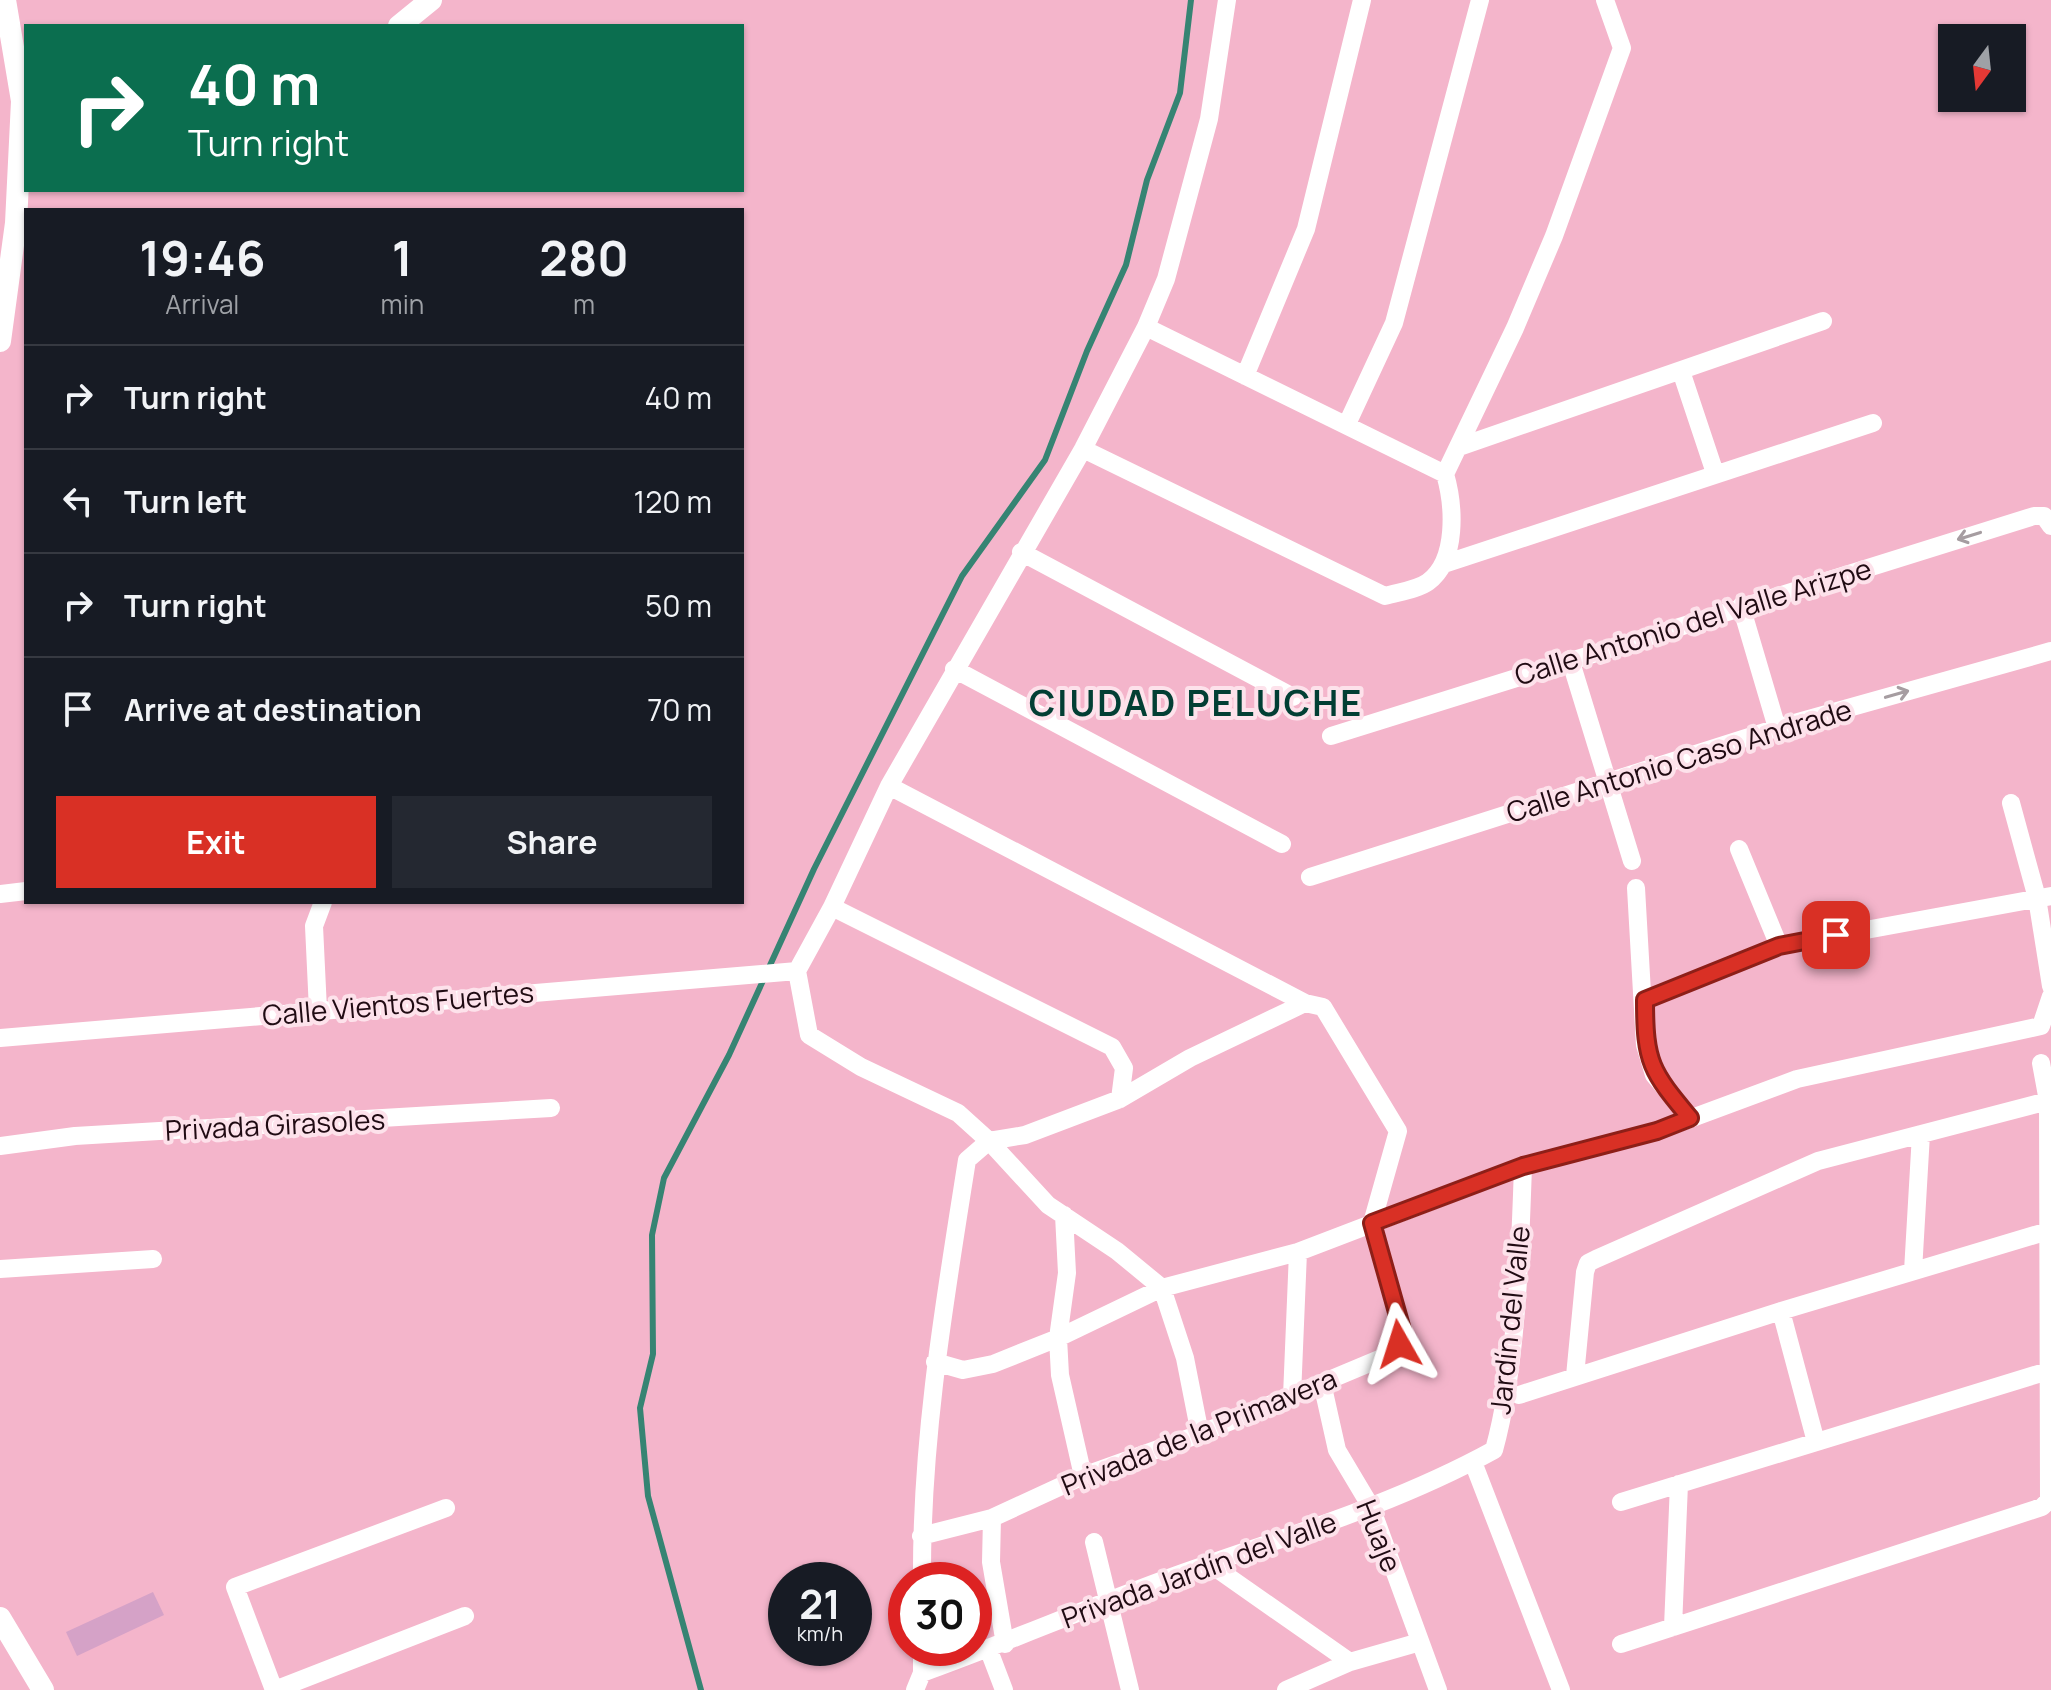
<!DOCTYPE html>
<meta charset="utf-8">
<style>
:root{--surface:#171b24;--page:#242831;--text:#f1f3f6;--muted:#9ea1a6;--line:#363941;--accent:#d93025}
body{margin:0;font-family:Manrope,sans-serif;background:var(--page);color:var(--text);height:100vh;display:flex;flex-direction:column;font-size:30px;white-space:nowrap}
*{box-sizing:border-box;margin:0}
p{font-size:26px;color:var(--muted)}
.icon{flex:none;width:44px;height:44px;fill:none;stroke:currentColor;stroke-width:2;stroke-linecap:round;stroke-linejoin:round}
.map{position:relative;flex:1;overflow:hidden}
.panel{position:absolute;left:24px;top:208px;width:720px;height:696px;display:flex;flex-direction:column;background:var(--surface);border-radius:0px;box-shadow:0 2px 6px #0004}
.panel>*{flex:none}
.top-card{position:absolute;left:24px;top:24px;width:720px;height:168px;border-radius:0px;box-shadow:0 2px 6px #0004;background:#0b6e4f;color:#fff;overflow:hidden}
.needle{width:52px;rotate:195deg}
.controls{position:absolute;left:1938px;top:24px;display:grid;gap:16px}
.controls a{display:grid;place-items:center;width:88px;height:88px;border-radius:0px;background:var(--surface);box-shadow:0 2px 6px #0004;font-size:40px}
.speed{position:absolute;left:768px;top:1562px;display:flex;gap:16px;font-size:40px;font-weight:700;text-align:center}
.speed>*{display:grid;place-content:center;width:104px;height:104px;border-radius:50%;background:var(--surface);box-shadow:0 2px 6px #0004;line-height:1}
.speed small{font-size:20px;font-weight:400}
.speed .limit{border:12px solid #d22;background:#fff;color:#111}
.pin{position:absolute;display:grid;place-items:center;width:68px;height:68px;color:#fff;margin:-34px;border-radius:16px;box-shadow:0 4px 12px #0006}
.me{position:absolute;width:88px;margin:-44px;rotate:354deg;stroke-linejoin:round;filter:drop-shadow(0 0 6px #0008)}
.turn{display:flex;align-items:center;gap:28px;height:168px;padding:0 32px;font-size:36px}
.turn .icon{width:104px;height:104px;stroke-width:2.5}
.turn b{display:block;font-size:56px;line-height:68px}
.eta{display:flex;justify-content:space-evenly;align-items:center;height:136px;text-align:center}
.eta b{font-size:48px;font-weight:700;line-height:56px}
.button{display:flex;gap:16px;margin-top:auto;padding:16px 32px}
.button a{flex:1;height:92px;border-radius:0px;background:var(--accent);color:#fff;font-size:32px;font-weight:700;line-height:92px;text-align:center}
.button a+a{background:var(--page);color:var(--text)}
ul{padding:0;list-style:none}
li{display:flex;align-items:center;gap:24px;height:104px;padding:0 32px;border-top:2px solid var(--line)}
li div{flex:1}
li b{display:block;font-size:30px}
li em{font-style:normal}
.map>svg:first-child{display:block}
</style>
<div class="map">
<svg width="2051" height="1690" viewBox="0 0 2051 1690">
<rect width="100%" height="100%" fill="#f4b5cb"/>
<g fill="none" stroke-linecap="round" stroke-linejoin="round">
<path stroke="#368473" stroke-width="6" d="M701,1690L648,1496L640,1408L653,1354L652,1235L664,1178L729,1055L814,869L962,576L1045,460L1087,351L1126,265L1147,180L1180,93L1191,0"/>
</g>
<path fill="#d5a2c7" d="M153,1592L164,1615L77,1656L66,1632Z"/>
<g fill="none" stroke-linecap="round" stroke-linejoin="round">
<path stroke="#fff" stroke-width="18" d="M1146,327L1445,474
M1681,371L1715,473
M1245,376L1306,229L1362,0
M1347,424L1394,323L1480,0
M1459,447L1823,321
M1083,449L1385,596C1398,592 1417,590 1428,582C1458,560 1454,505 1445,474L1515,328L1554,236L1622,48L1605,0
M1021,552L1293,697
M1444,564L1873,423
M1741,606L1777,728
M1570,659L1632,861
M954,669L1282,844
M1331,736L2034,516H2044L2051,526
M889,786L1305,1003L1323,1007L1398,1131L1372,1223
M2011,803L2037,898L2051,986
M1739,849L1779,946
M1310,877L1777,728L2051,651
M1636,888L1645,1045L1654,1075L1690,1118
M0,894L26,891
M832,907L1112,1047L1124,1068L1120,1099
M1645,1000L1779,946L2051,896
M318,1010L314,926L323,902
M0,1038L797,971
M0,1146L75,1136L551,1108
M1064,1215L1067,1273L1058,1338L1060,1375L1083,1476
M0,1269L153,1259
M1913,1271L1921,1134
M1781,1311L1816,1442
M935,1362L963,1370L993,1364L1058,1338L1162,1288L1298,1252L1523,1166L1657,1131L1797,1079L2041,1026L2051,996
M1575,1376L1585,1272L1588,1263L1596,1259L1818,1161L2048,1101
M1322,1383L1337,1450L1371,1507L1438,1690
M1519,1395L1781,1311L2048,1231
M1292,1396L1298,1252
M1200,1434L1185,1358L1162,1288L1117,1251L1048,1205L989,1141L958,1113L861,1067L809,1035L797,971L832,907L889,786L1083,449L1146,327L1166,279L1209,119L1227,0
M1473,1462L1561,1690
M1621,1502L2051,1370
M992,1518L991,1562L1005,1644
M921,1536L992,1518L1083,1476L1200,1434L1384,1357L1399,1344L1402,1330L1372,1223
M1094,1542L1130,1690
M1210,1564L1350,1662
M922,1580C921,1438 945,1299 967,1160L989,1141L1025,1135L1120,1099L1190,1058L1305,1003
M1673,1627L1679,1484
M1621,1644L2042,1507L2049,1500L2048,1101L2041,1063
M988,1648L1004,1690
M922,1673C1008,1642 1091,1606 1177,1575C1284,1537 1394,1505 1494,1450C1517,1367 1520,1253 1523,1166
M274,1690L235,1587L446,1508
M275,1690L465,1616
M915,1690L922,1673V1648
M1286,1690L1350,1662L1420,1642"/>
<path stroke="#fff" stroke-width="22" d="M399,26L431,0
M0,341L16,223L22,101L5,0
M0,1618L43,1690"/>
</g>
<defs><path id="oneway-shaft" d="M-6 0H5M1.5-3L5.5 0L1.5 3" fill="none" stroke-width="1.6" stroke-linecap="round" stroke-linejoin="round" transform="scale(2)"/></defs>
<g stroke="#a69da1">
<use href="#oneway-shaft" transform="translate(1969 536) rotate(163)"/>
<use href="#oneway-shaft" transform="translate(1897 694) rotate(-16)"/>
</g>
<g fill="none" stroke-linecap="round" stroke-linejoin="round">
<defs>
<path id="route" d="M1399,1344L1402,1330L1372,1223L1523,1166L1657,1131L1690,1118C1651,1071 1645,1063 1645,1000L1779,946L1836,935"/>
</defs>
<use href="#route" stroke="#8d1f18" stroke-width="20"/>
<use href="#route" stroke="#d93025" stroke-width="14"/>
</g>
<g text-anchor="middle" stroke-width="8" stroke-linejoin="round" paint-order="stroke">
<g font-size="28" fill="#200b13" stroke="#fde2eb">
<text transform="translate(1693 622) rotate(-17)" y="10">Calle Antonio del Valle Arizpe</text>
<text transform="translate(1679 761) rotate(-17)" y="10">Calle Antonio Caso Andrade</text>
<text transform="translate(398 1004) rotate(-5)" y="10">Calle Vientos Fuertes</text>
<text transform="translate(275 1125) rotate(-3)" y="10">Privada Girasoles</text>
<text transform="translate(1510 1320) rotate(-84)" y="10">Jardín del Valle</text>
<text transform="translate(1199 1432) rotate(-22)" y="10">Privada de la Primavera</text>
<text transform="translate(1379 1536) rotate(68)" y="10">Huaje</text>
<text transform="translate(1199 1570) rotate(-20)" y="10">Privada Jardín del Valle</text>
</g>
<g font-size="36" font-weight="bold" letter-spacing="2" fill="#023f34" stroke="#fde2eb">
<text x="1196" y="716">CIUDAD PELUCHE</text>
</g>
</g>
</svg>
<div class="controls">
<a><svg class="needle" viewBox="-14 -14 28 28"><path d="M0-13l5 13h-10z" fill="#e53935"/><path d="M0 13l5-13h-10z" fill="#9ea1a6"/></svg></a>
</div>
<div class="speed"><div>21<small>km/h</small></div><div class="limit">30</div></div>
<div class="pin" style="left:1836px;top:935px;background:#d93025"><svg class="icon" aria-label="arrive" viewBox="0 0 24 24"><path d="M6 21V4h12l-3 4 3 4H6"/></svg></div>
<svg class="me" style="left:1399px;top:1344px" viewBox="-20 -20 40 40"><path d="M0-17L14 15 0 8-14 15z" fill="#d93025" stroke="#fff" stroke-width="4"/></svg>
<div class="top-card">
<div class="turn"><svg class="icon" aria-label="right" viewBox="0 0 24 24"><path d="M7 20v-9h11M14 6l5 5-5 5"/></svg><div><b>40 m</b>Turn right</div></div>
</div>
<section class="panel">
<div class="eta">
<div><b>19:46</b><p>Arrival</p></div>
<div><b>1</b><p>min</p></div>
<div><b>280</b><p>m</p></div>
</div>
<ul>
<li><svg class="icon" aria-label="right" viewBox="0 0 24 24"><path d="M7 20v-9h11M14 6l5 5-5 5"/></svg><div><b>Turn right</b></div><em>40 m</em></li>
<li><svg class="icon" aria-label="left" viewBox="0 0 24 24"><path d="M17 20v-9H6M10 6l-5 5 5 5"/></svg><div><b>Turn left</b></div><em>120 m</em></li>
<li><svg class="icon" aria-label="right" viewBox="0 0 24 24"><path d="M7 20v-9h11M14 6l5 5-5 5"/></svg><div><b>Turn right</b></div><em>50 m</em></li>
<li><svg class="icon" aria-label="arrive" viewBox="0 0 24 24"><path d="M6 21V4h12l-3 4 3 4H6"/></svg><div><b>Arrive at destination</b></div><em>70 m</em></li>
</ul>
<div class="button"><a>Exit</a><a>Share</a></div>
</section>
</div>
